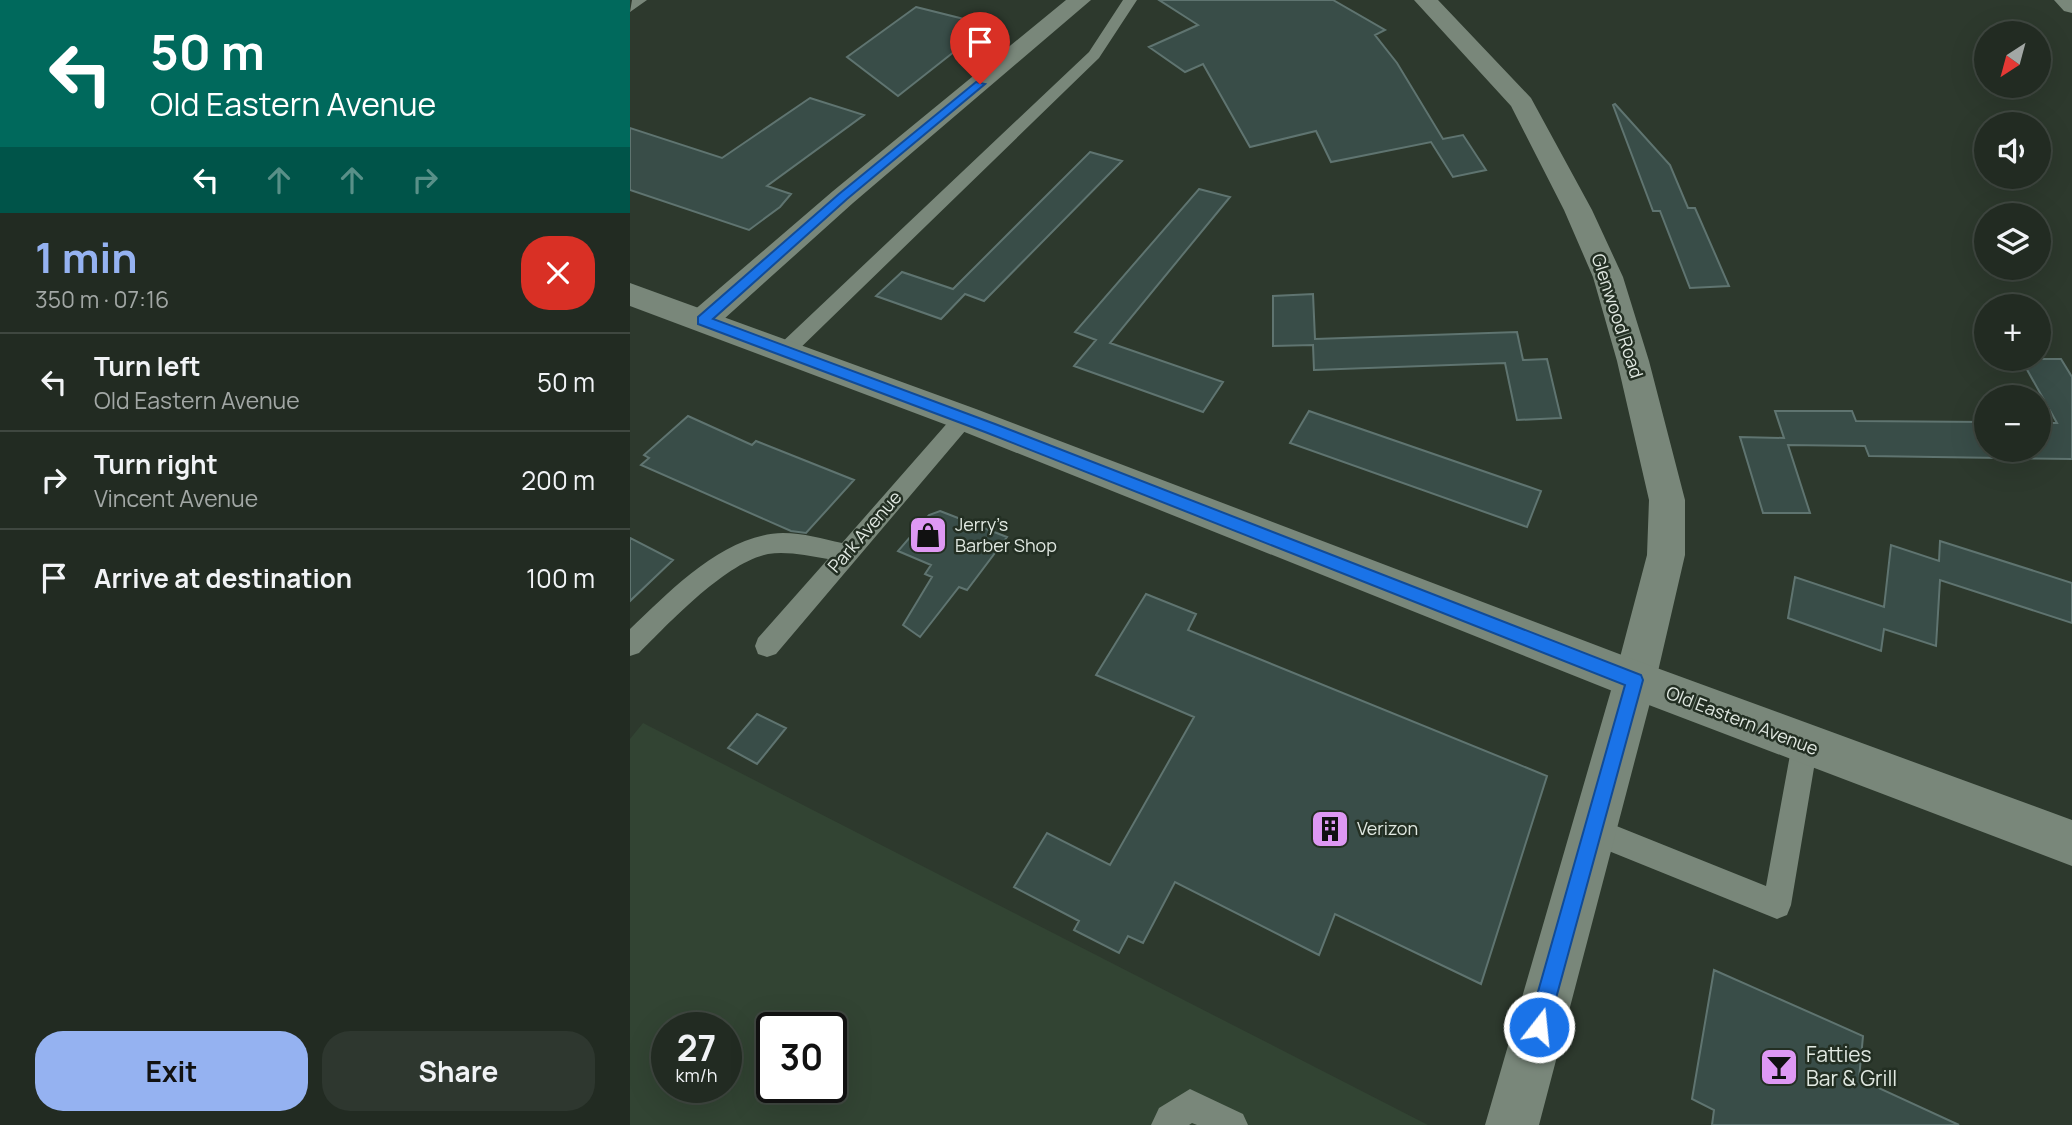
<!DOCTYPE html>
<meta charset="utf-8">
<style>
:root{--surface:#222b22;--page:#2e372f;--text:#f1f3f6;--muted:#a2a7a5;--line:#3f4740;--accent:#95b2f1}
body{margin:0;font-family:Manrope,sans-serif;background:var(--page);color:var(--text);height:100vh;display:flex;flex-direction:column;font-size:26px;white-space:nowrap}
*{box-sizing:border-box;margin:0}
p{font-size:23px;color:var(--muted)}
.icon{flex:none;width:38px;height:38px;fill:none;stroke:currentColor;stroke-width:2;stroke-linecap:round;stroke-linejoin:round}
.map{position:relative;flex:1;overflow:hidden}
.panel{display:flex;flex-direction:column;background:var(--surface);width:630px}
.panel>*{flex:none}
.banner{background:#00695c;color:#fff;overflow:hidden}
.needle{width:46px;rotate:216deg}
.buttons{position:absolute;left:1344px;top:21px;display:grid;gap:14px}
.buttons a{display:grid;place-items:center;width:77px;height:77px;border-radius:50%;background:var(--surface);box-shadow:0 7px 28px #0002,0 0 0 2px var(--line);font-size:35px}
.speed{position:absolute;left:21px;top:1012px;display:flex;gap:14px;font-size:35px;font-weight:700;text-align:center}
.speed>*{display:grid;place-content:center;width:91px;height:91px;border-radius:50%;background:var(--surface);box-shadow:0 7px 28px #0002,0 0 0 2px var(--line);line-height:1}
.speed small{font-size:18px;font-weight:400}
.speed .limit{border:4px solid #111;border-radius:10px;background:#fff;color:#111}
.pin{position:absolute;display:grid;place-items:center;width:60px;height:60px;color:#fff;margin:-72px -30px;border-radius:50% 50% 50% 0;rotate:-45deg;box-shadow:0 0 7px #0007}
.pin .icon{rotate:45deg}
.me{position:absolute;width:77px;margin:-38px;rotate:16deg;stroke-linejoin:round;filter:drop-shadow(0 0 5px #0008)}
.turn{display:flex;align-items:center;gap:24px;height:147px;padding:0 35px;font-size:32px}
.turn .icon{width:91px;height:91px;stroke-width:2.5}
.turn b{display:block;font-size:49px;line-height:60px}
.lanes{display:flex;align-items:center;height:66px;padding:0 35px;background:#0003;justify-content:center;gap:35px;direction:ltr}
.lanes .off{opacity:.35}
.round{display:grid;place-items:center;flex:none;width:74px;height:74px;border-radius:28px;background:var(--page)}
.head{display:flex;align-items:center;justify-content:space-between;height:119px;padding:0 35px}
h1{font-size:42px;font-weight:700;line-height:52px;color:var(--accent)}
.cta{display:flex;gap:14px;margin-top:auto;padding:14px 35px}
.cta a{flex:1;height:80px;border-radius:28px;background:var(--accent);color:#111;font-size:28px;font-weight:700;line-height:80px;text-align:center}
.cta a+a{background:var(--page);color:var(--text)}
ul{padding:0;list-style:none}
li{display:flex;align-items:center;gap:21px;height:98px;padding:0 35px;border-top:2px solid var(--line)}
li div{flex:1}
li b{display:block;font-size:26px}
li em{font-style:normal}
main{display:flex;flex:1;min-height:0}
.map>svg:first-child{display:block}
</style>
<main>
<section class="panel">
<div class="banner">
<div class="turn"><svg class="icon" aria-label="left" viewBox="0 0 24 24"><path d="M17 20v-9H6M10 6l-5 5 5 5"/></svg><div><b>50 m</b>Old Eastern Avenue</div></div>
<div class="lanes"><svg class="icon" aria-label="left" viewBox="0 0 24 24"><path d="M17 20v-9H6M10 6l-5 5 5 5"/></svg><svg class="icon off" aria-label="ahead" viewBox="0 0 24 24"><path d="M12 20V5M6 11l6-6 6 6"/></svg><svg class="icon off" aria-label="ahead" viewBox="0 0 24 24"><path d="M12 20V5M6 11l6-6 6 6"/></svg><svg class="icon off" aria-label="right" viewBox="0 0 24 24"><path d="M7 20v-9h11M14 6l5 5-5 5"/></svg></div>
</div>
<div class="head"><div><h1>1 min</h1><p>350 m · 07:16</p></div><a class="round" style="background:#d93025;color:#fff"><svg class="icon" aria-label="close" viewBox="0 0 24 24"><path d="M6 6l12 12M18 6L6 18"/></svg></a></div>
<ul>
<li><svg class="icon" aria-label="left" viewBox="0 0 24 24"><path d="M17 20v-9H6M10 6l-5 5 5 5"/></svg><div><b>Turn left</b><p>Old Eastern Avenue</p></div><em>50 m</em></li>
<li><svg class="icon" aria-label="right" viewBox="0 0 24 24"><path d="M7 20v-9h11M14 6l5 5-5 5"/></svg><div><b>Turn right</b><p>Vincent Avenue</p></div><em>200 m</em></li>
<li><svg class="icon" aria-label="arrive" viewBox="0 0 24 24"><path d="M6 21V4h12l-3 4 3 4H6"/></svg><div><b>Arrive at destination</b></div><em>100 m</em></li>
</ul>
<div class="cta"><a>Exit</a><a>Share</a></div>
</section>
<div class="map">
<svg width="1442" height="1125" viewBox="0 0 1442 1125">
<rect width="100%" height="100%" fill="#2d392d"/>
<path fill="#324433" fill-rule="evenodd" d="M13,723L798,1125H0V739ZM37,1027H96V1087H37ZM142,1027H201V1087H142Z"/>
<path fill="#394d48" stroke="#5f7470" stroke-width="2" d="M529,0H703L755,30L745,35L767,63L813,139L833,135L856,170L823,177L801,142L701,162L686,131L620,147L573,64L555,72L519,47L568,25Z
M286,7L358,25L268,96L217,57Z
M180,98L234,115L137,186L161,194L150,207L119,230L0,190V128L92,158Z
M985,104L1040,165L1058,208H1065L1099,286L1060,288L1030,211H1023L983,105Z
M460,152L492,161L354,301L335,294L311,319L246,296L272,272L323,289Z
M569,189L600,197L480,343L593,382L573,412L444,366L466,340L445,332Z
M683,294L685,339L887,332L893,360L917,359L931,418L887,420L875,363L684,370L683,345L643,346V296Z
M1391,359H1431L1442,377V459L1239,456L1235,446L1158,445L1180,513H1133L1110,437L1154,438L1145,411H1222L1226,421L1356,422V450H1409V423H1427Z
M679,411L911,491L897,527L660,443Z
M58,416L122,445L126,441L224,480L176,533L161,531L11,465L19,458L14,455Z
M310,511L377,537L337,590L329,587L290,637L273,625L302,577L295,574L301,565L268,551L299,515Z
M0,538L43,560L0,601Z
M1310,541L1442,583V623L1310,580L1306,646L1254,629L1251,651L1158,618L1165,577L1254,607L1261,545L1309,561Z
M516,594L566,614L558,630L917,776L851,984L705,914L689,955L545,882L513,943L498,936L489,953L444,930L449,921L384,887L417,833L480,865L564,717L466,675Z
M127,714L156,728L127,764L98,748Z
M1084,970L1233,1036L1229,1079L1329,1125H1082L1084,1110L1062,1099Z"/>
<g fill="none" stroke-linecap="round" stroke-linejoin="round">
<path fill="#79877a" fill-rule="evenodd" d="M2,0H17L0,12Z
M493,0H507L469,58L162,356H148L145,351L148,346L459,52Z
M334,410L341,412L344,418L341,424L146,654L137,657L128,654L125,646L128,638L198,559C178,556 158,551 138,554C96,562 39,623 9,653L0,656V629C40,591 94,534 153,533C173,533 193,539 212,543L327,412Z
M1175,731L1184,735L1188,744L1161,905L1157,915L1147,919L954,841L950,831L954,821L964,817L1136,886L1162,744L1166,735Z
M560,1089L613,1114L618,1125H567L562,1123L559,1125H521L529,1108Z"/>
<path fill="#79877a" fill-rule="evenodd" d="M436,0H461L223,203L84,328L73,331L62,328L57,320L62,312L203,191Z
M784,0H808L901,98L962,210L993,277L1019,361L1055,500V555L1026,680L909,1125H855L984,680L1017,555L1019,500L987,361L963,277L934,210L881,106Z
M1424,0H1442V13L1434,11Z"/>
<path fill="#79877a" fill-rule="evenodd" d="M0,283L346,409L1005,660L1442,820V866L990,694L322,427L0,306Z"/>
</g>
<path fill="#1a73e8" stroke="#114b97" stroke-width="2" d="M346,82L355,84L217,199L83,319L365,424L1011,675L1013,680L916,1035L909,1038L901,1035L898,1027L995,685L355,432L68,324V317L209,194Z"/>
<defs>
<symbol id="shop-square" viewBox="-11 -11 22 22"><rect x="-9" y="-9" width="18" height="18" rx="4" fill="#de98f3" stroke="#232f23"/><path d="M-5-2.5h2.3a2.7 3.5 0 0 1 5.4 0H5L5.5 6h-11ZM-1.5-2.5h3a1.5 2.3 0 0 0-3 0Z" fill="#111"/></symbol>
<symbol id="building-square" viewBox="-11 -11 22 22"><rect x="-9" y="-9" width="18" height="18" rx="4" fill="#de98f3" stroke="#232f23"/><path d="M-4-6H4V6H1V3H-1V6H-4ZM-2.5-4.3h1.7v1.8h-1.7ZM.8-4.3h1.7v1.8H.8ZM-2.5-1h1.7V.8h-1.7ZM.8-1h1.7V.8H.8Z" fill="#111"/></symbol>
<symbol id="bar-square" viewBox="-11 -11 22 22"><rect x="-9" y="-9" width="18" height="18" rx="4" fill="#de98f3" stroke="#232f23"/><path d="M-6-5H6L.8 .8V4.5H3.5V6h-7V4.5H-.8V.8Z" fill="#111"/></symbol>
</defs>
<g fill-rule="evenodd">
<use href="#shop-square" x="276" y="513" width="44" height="44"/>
<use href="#building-square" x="678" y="807" width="44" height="44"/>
<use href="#bar-square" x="1127" y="1045" width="44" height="44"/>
</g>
<g text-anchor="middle" stroke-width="5" stroke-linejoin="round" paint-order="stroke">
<g font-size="18" fill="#e0e8e1" stroke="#232f23">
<text transform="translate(987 316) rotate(72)" y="6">Glenwood Road</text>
<text transform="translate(235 532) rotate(-49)" y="6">Park Avenue</text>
<text transform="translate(1112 721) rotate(21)" y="6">Old Eastern Avenue</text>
</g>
<g font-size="18" fill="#e0e8e1" stroke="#232f23" text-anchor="start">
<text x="325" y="531">Jerry’s<tspan x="325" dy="21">Barber Shop</tspan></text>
<text x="727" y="835">Verizon</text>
</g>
<g font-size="21" fill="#e0e8e1" stroke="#232f23" text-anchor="start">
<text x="1176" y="1062">Fatties<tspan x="1176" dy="24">Bar &amp; Grill</tspan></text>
</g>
</g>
</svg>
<div class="buttons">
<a><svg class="needle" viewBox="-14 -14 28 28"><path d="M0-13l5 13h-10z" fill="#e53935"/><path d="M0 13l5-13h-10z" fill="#a2a7a5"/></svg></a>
<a><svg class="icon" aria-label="sound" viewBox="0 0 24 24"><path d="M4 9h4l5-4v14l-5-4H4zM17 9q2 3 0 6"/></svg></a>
<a><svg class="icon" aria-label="layers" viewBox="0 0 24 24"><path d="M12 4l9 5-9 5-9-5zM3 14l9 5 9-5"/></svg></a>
<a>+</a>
<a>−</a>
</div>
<div class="speed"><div>27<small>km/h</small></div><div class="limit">30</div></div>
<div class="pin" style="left:350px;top:84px;background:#d93025"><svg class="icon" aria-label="arrive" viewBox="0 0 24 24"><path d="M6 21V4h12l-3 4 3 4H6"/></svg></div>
<svg class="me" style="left:909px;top:1027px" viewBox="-20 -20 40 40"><circle r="17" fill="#1a73e8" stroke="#fff" stroke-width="3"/><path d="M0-11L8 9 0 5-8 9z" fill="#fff"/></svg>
</div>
</main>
